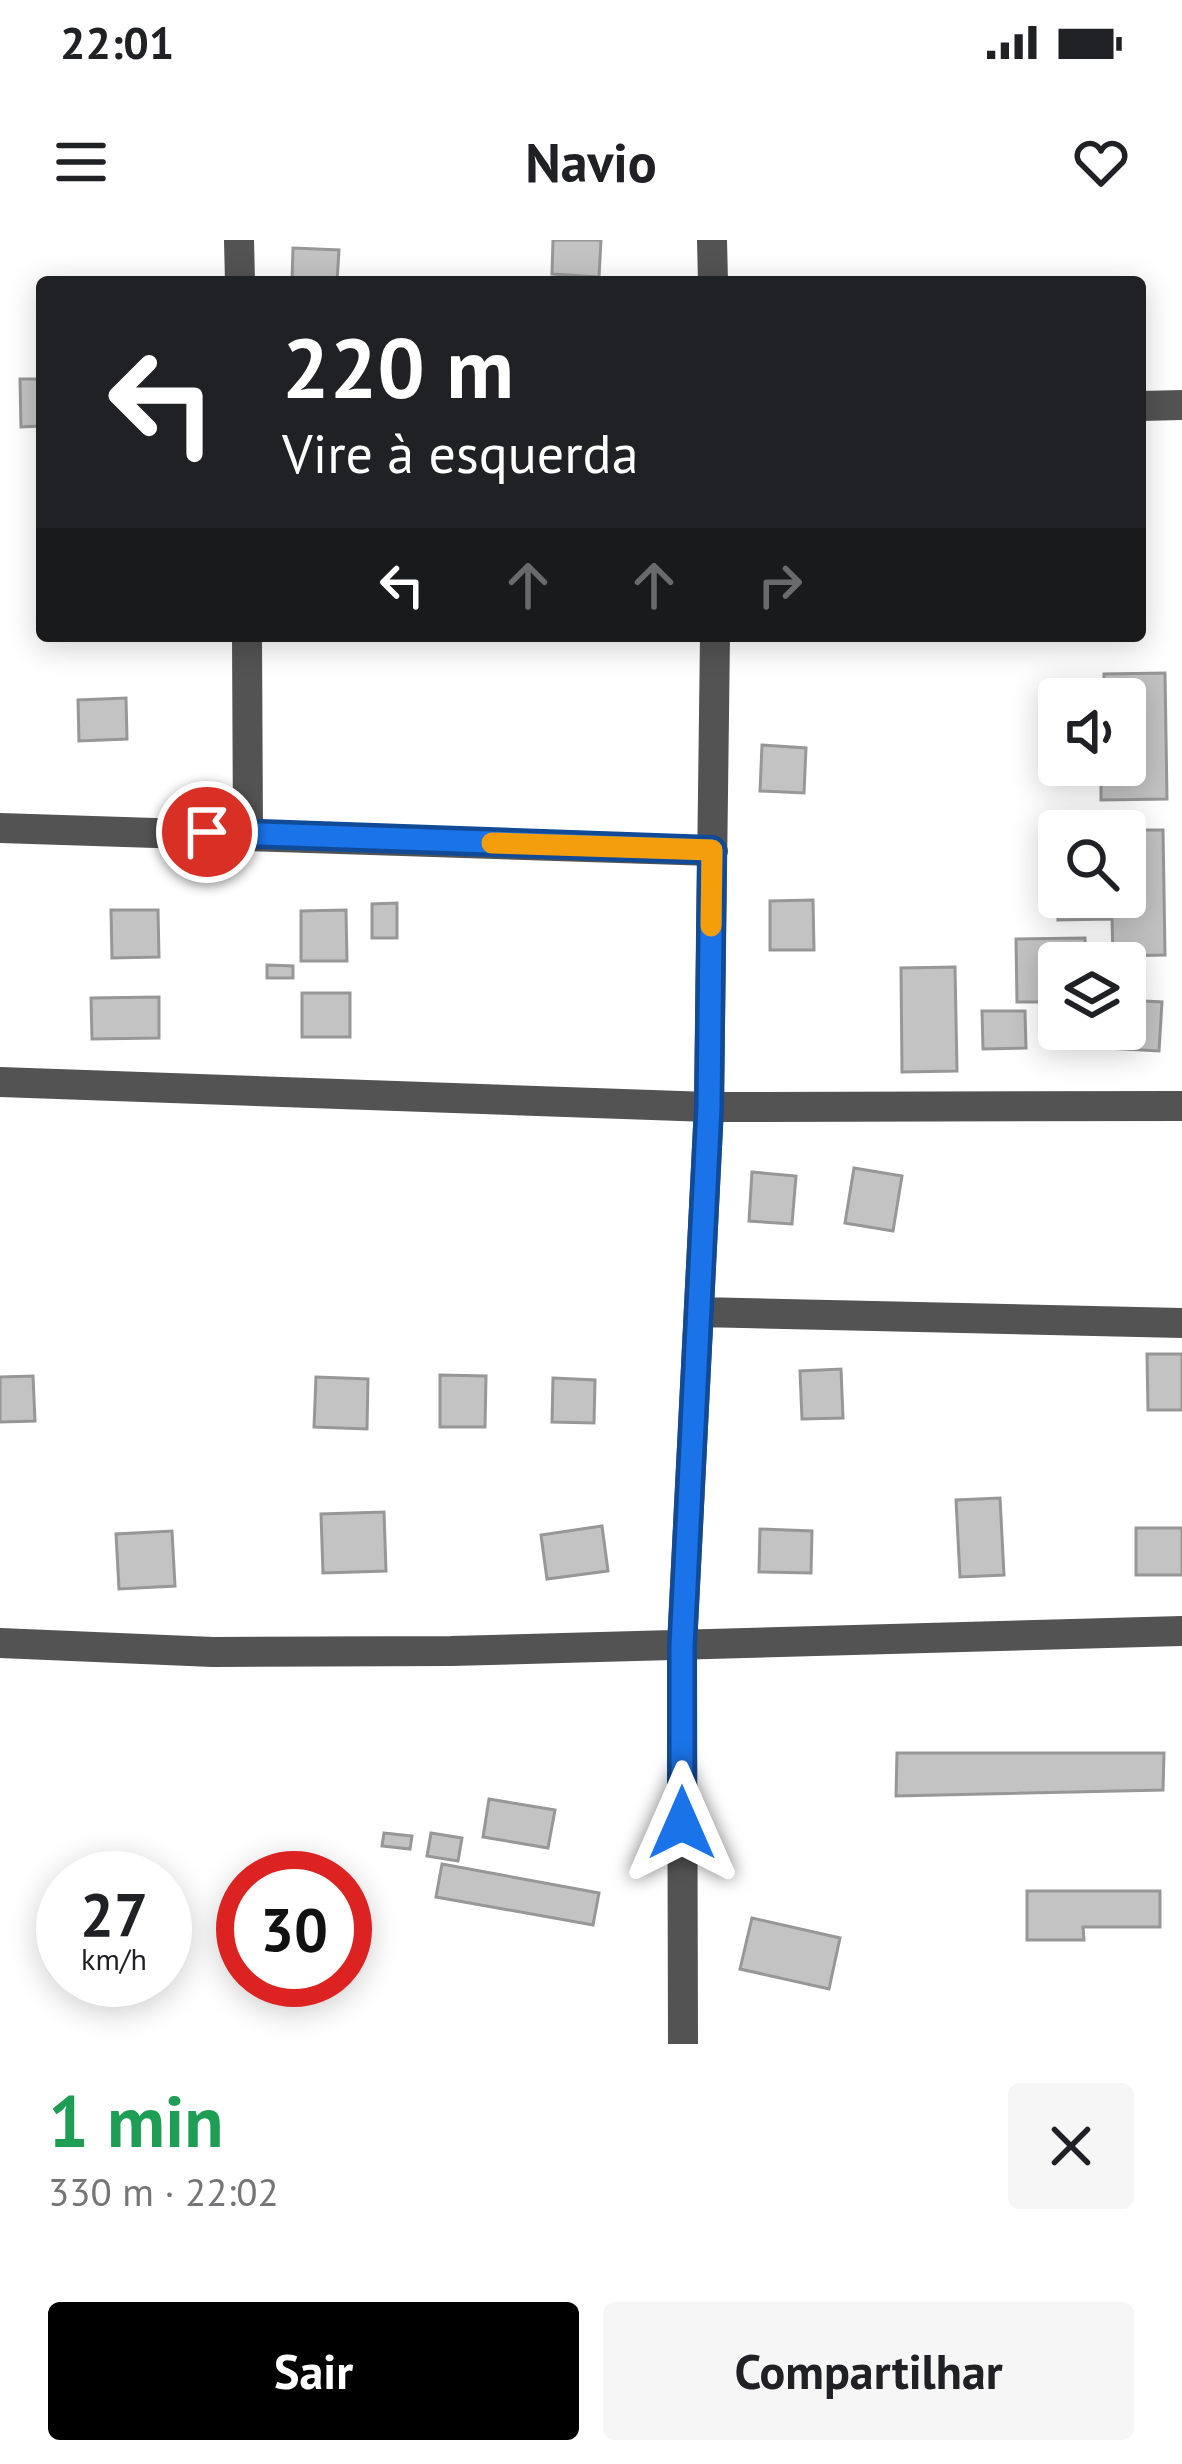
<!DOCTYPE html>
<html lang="pt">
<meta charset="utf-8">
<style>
:root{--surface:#fff;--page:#f6f6f6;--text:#202124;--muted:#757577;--accent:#000}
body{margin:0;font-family:"PT Sans",sans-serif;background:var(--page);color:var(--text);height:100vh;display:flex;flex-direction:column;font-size:45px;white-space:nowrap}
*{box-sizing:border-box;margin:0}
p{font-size:39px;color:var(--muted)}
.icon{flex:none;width:66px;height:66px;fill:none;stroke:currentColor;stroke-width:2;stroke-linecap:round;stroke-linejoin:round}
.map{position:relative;height:1804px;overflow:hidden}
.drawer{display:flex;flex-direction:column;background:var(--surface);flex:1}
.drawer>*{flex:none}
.banner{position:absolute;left:36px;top:36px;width:1110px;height:366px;border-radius:12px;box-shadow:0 6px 30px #0003;background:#202124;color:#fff;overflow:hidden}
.buttons{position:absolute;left:1038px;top:438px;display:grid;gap:24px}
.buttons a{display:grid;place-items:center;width:108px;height:108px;border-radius:12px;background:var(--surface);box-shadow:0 6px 30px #0003;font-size:60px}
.speed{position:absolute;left:36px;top:1611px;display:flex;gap:24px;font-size:60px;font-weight:700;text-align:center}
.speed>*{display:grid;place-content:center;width:156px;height:156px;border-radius:50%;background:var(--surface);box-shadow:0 6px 30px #0003;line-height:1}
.speed small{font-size:30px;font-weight:400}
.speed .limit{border:18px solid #d22;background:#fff;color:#111}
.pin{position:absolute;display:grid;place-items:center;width:102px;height:102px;color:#fff;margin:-51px;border:6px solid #fff;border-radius:50%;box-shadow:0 3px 12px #0007}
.me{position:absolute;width:132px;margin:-66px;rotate:0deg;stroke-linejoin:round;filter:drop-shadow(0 0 9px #0008)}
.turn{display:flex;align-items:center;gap:42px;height:252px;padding:0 48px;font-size:54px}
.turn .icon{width:156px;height:156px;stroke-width:2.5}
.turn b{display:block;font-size:84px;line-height:102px}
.lanes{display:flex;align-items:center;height:114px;padding:0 48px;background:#0003;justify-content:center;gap:60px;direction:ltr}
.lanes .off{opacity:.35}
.round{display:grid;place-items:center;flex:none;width:126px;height:126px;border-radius:12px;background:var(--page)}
.head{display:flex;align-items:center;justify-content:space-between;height:204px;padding:0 48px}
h1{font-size:72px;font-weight:600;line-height:90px;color:#1e9e55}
.primary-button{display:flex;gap:24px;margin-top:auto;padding:24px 48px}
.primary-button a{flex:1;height:138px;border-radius:12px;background:var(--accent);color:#fff;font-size:48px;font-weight:600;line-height:138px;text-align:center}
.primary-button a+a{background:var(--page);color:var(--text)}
.status{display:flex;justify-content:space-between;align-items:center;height:84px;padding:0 60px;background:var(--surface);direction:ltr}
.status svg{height:33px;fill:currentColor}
header{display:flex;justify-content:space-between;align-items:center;height:156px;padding:0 48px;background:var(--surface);font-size:54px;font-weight:600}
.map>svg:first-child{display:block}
</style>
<div class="status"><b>22:01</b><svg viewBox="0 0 49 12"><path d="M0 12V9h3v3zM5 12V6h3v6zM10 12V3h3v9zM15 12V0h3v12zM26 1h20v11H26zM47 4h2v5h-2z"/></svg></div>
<header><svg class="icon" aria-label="menu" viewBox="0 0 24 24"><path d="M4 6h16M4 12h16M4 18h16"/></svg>Navio<svg class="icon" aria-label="heart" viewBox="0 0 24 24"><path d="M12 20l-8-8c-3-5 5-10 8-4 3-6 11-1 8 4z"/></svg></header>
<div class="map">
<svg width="1182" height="1804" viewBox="0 0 1182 1804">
<rect width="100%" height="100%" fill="#fff"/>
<path fill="#c3c3c3" stroke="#979797" stroke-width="3" d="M553,0H601L599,37L552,34Z
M293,8L339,10L337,42H292Z
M20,139H42V186L21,187Z
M1165,433L1167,559L1101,560V525H1125V459H1104V434Z
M126,458L127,499L79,501L78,460Z
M762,505L806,508L804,553L760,551Z
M1108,590H1163L1165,715L1113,716L1112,679L1058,680V629L1059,657H1125V591Z
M813,660L814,710H770V661Z
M397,663V698H372V664Z
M111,670H158L159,717L112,718Z
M346,670L347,721H301V671Z
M1085,698L1086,723H1059V762H1017L1016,699Z
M267,725L293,726V738H267Z
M955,727L957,831L902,832L901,728Z
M302,753H350V797H302Z
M159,757V798L92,799L91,758Z
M1125,760L1162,762L1159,811L1106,808L1107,789H1125Z
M982,771H1025L1026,808L983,809Z
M854,928L902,936L893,991L845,983Z
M752,932L796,936L792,984L749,981Z
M1147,1114H1182V1170H1148Z
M841,1129L843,1178L802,1179L800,1131Z
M440,1135L486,1136L485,1187H440Z
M33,1136L35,1181L0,1182V1137Z
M316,1137L368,1139L367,1189L314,1187Z
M553,1138L595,1140L594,1183L552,1182Z
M1000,1258L1004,1335L960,1337L956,1260Z
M384,1272L386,1331L323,1333L321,1274Z
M602,1286L608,1331L547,1339L541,1295Z
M1136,1288H1182V1335H1136Z
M760,1289L812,1291L811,1333L759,1332Z
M172,1291L175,1346L119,1349L116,1294Z
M897,1513H1164L1163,1550L896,1556Z
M489,1559L555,1570L548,1608L483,1597Z
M384,1593L412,1596L410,1609L382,1606Z
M431,1593L462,1598L458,1621L427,1616Z
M442,1624L599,1653L593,1685L436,1657Z
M1027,1651H1160V1687H1083L1084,1700H1027Z
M752,1678L840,1698L829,1749L740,1729Z"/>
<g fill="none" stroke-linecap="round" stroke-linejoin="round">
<path stroke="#535353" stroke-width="30" d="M239,0L240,42
M712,0L713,42
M1140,166L1182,165
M247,396L248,594
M0,588L713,611
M0,842L709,867L1182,866
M700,1072L1182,1083
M0,1403L213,1412L451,1411L1182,1391
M683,1804L682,1406L709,867L715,396"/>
</g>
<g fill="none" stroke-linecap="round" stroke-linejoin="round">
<defs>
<path id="route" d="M207,592L712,610L709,867L682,1406V1583"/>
</defs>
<use href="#route" stroke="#114b97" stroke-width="30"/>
<use href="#route" stroke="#1a73e8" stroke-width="21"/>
<path stroke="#f59e0b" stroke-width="21" d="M492,603L712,610L711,686"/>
</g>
</svg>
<div class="buttons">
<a><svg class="icon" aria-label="sound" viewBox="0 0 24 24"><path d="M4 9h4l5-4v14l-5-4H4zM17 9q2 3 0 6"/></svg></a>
<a><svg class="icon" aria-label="search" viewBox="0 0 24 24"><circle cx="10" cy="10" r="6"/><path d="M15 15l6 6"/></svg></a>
<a><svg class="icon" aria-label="layers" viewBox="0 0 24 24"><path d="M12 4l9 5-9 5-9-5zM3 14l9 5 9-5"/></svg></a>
</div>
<div class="speed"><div>27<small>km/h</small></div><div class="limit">30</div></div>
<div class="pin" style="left:207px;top:592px;background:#d93025"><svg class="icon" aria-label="arrive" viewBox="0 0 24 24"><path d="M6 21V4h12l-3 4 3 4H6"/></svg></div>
<svg class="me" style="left:682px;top:1583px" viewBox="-20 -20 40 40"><path d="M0-17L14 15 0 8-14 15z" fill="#1a73e8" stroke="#fff" stroke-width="4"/></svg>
<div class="banner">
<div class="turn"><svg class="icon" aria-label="left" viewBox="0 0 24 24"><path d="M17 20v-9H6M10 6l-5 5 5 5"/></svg><div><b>220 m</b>Vire à esquerda</div></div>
<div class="lanes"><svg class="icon" aria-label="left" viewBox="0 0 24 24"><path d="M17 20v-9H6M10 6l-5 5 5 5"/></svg><svg class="icon off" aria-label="ahead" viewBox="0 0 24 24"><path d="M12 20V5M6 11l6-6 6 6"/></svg><svg class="icon off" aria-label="ahead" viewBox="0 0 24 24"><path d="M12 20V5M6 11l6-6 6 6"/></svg><svg class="icon off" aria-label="right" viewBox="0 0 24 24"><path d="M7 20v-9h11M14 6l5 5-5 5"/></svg></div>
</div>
</div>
<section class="drawer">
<div class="head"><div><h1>1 min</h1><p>330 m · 22:02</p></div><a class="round"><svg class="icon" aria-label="close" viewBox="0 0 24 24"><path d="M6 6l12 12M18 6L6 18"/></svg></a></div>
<div class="primary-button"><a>Sair</a><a>Compartilhar</a></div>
</section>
